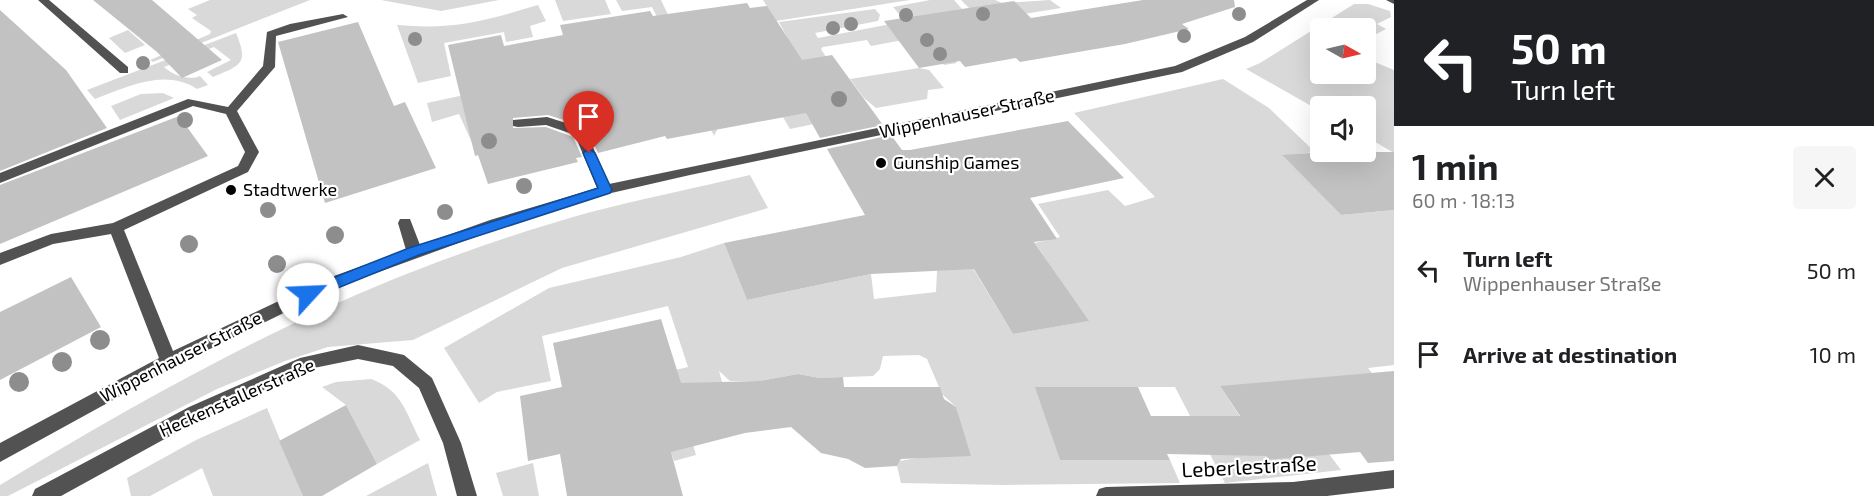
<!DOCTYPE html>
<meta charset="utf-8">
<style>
:root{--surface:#fff;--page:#f6f6f6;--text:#202124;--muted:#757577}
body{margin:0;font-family:"Exo 2",sans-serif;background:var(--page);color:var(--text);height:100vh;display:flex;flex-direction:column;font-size:22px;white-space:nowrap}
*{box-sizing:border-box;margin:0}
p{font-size:20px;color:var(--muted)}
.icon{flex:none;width:33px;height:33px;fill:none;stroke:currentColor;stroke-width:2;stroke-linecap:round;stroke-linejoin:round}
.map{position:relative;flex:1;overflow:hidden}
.drawer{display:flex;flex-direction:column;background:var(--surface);width:480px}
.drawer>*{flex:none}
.top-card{background:#202124;color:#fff;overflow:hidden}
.needle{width:39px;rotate:98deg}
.tools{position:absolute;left:1310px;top:18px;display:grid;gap:12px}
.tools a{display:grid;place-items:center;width:66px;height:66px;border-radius:6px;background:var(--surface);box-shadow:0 6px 24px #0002;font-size:30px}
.pin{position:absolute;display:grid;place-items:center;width:51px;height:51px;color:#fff;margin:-62px -26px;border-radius:50% 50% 50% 0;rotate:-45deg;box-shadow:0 0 6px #0007}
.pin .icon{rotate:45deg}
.me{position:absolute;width:66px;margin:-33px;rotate:65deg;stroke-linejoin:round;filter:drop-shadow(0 0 4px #0008)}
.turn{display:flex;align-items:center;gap:21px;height:126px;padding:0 18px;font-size:27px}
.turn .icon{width:78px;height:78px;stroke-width:2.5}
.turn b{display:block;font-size:42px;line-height:51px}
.round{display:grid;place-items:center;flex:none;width:63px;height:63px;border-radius:6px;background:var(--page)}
.headline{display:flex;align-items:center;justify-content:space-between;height:102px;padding:0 18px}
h1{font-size:36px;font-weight:700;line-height:45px}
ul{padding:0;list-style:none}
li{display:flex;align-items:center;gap:18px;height:84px;padding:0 18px}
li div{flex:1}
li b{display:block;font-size:22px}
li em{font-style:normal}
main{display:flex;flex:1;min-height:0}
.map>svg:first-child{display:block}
</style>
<main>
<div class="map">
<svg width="1394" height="496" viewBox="0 0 1394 496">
<rect width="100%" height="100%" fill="#fff"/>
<path fill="#d9d9d9" d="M210,0H310L153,62L150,60L210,34L211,31L192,18L197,15L188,9Z
M381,0H499L441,11Z
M555,0H605L611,14L563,21Z
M616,0H661L670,19L659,21L652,7L622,11Z
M763,0H910L776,21Z
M930,0H954L962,9L918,21L957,63L944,65L893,7Z
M961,0H995L1002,3L1050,0L1061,8L1011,16L976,15Z
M1354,4H1368L1390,11L1391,17L1377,24L1386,29L1365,40V28H1320V74H1365V58L1394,70V153L1365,136V106H1320V111L1246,69L1260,63Z
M538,5L546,21L530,26L533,37L506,42L504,32L444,43L451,76L418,83L397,25C454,30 484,21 538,5Z
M875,9L880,15L878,21L815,33L818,38L891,24L903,40L871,46L867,40L823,47L821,49L862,114L790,129L783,117L825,109L701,92L717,130L714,136L684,69L787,37L779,22Z
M128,30L145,45L125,53L109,38Z
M236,33C249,64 241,65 213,77L207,72L231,60L214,47L164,67C173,75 188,81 200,76L208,85L197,89C165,68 127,87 95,99L87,90Z
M919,68L929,70L944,88L928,90L927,99L876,108L864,98L850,79Z
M1223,79L1269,108L1315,152L1283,156L1341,215L1394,210V365L1368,368L1393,399L1220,386L1268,460L1329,454L1341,470L1225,483L1175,387H1036L1060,460H1170L1180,483L1003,485L901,483L897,466L900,461L967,449L956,407L942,394L927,359L919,355L883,356L880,369L873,376L820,378L798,374L759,381H730L719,371L722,382L678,393L696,455L674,461L655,404L556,398L688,367L668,306L542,336L551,381L497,392L479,403L444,348L549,288L681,257L724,243L747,300L871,274L874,299L936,292L937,271L928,245L965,255L1013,334L1088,321L1035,243L1060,237L1038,204L1108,190L1125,206L1155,197L1074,113Z
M483,91L478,156L459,114L432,122L427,103Z
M163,93L174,98L120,120L111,106L141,94Z
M750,175L768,208L562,268L413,340L328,347L285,361L217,389L8,496H0V485C123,411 257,335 389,281C453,255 520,232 587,213C640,199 696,188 750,175Z
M371,379C402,390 406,413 420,440L377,464L346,405L322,387L336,382Z
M267,408L303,496H213L202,468L150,496H131L127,478L196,440Z
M428,463L437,496H366Z
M533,463L539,496H503L496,473Z"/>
<path fill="#c2c2c2" d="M93,0H152L222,60L182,78L157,52Z
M1143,0H1234L1235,7L1182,24L1189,29L1125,44L1020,62L1016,58L965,67L960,61L919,68L884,21L1014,1L1031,18Z
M747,3L750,8L767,6L802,60L832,55L883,125L820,138L806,113L667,139L665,136L598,153L586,127L548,115L513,118V128L546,127L573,137L582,157L576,158L578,162L488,184L478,155L475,156L448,45L501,35L504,46L563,35L560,25L650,11L653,16Z
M0,10L66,70L107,128L0,171Z
M358,22L394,106L405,102L436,168L325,203L278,42Z
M179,116L208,156L0,244V185Z
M1068,121L1124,178L1030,198L1057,239L1034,242L1089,321L1013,334L974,269L871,274L747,300L724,243L865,215L827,149L891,135L902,150H910Z
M1324,152H1394V210L1341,215L1282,155Z
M71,277L101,327L0,380V312Z
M661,319L681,383L759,381L798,374L820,378L843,377L844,387H940L944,399L956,407L971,456L901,459L897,466L865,468L848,459L821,453L791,427L745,433L671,452L683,496H567L560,454L528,461L520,396L562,387L553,343Z
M1394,371V461L1368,463L1360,452L1268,460L1266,456L1167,454L1170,460H1060L1035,387H1138L1151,416H1240L1220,386Z
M346,405L377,464L322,496H303L279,441Z"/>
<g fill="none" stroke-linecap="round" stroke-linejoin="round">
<path fill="#525252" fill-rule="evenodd" d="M38,0H49L128,67V73H120Z
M1307,0H1319L1253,42L1182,72L690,175L607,194L500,228L335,288L175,366L0,462V443L159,358L111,234L53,244L0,265V253L51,234L113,223L238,166L245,152L226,114L193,106L0,183V173L188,99L228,107L263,66L267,32L290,24L343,14L348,17L276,36L275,67L237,111L259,152L248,172L124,230L173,351L323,280L406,250L398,223L400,219H410L420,245L490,220L597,188L575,135L546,125L518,127L513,126V120L547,117L585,129L609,184L1175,66L1245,37Z
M1386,0H1394V4Z
M358,345L404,355L432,378L461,443L477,496H457L443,443L419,388L393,366L358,359L309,369L201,419L61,496H32L35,489L189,407L300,358Z
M1394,470V488L1327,496H1096L1099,489L1106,487L1293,482Z"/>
</g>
<g fill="#8d8d8d">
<circle cx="983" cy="14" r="7"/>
<circle cx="1239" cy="14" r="7"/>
<circle cx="906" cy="15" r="7"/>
<circle cx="851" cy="24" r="7"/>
<circle cx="833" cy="28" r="7"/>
<circle cx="1184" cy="36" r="7"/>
<circle cx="415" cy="39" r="7"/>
<circle cx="927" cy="40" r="7"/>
<circle cx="940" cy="54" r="7"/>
<circle cx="143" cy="63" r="7"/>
<circle cx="839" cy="99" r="8"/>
<circle cx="185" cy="120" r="8"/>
<circle cx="489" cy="141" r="8"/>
<circle cx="524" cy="186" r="8"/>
<circle cx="268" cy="210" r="8"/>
<circle cx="445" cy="212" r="8"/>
<circle cx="335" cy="235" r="9"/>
<circle cx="189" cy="244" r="9"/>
<circle cx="277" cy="264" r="9"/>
<circle cx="100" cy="340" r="10"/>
<circle cx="62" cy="362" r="10"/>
<circle cx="19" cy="382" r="10"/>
</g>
<path fill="#1a73e8" stroke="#114b97" stroke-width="1.5" d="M589,149L595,153L612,190L610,193L419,255L313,298H302L300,294L302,290L409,248L598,188L583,153Z"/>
<g fill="#000" stroke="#fff" stroke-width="2">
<circle cx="881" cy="163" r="6"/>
<circle cx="231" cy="190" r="6"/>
</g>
<g text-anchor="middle" stroke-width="4.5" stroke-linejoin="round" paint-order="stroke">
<g font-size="18" fill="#000" stroke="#fff">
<text transform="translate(967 114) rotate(-12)" y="6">Wippenhauser Straße</text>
<text transform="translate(181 357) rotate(-27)" y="6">Wippenhauser Straße</text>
<text transform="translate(237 398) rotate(-24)" y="6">Heckenstallerstraße</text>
</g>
<g font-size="18" fill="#000" stroke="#fff" text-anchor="start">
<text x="893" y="169">Gunship Games</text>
<text x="243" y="196">Stadtwerke</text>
</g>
<g font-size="21" fill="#000" stroke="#fff">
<text transform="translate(1249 467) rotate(-3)" y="7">Leberlestraße</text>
</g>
</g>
</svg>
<div class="tools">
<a><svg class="needle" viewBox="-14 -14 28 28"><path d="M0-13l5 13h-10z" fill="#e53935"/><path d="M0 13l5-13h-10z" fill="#757577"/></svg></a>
<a><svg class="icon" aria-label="sound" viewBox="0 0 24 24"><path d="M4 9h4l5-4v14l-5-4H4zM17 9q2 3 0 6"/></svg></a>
</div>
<div class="pin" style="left:589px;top:153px;background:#d93025"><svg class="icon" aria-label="arrive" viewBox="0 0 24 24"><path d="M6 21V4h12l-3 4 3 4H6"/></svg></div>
<svg class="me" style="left:308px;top:294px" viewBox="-20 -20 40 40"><circle r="19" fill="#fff"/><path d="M0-13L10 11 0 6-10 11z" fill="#1a73e8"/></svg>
</div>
<section class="drawer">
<div class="top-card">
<div class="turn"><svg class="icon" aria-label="left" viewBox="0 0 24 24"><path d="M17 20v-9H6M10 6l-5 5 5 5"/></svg><div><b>50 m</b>Turn left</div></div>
</div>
<div class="headline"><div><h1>1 min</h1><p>60 m · 18:13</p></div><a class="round"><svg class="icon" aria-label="close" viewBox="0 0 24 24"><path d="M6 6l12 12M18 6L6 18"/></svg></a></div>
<ul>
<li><svg class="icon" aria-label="left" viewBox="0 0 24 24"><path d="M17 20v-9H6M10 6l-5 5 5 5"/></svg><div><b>Turn left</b><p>Wippenhauser Straße</p></div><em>50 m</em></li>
<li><svg class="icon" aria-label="arrive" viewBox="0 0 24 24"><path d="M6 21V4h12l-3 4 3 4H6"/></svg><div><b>Arrive at destination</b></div><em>10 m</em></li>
</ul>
</section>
</main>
